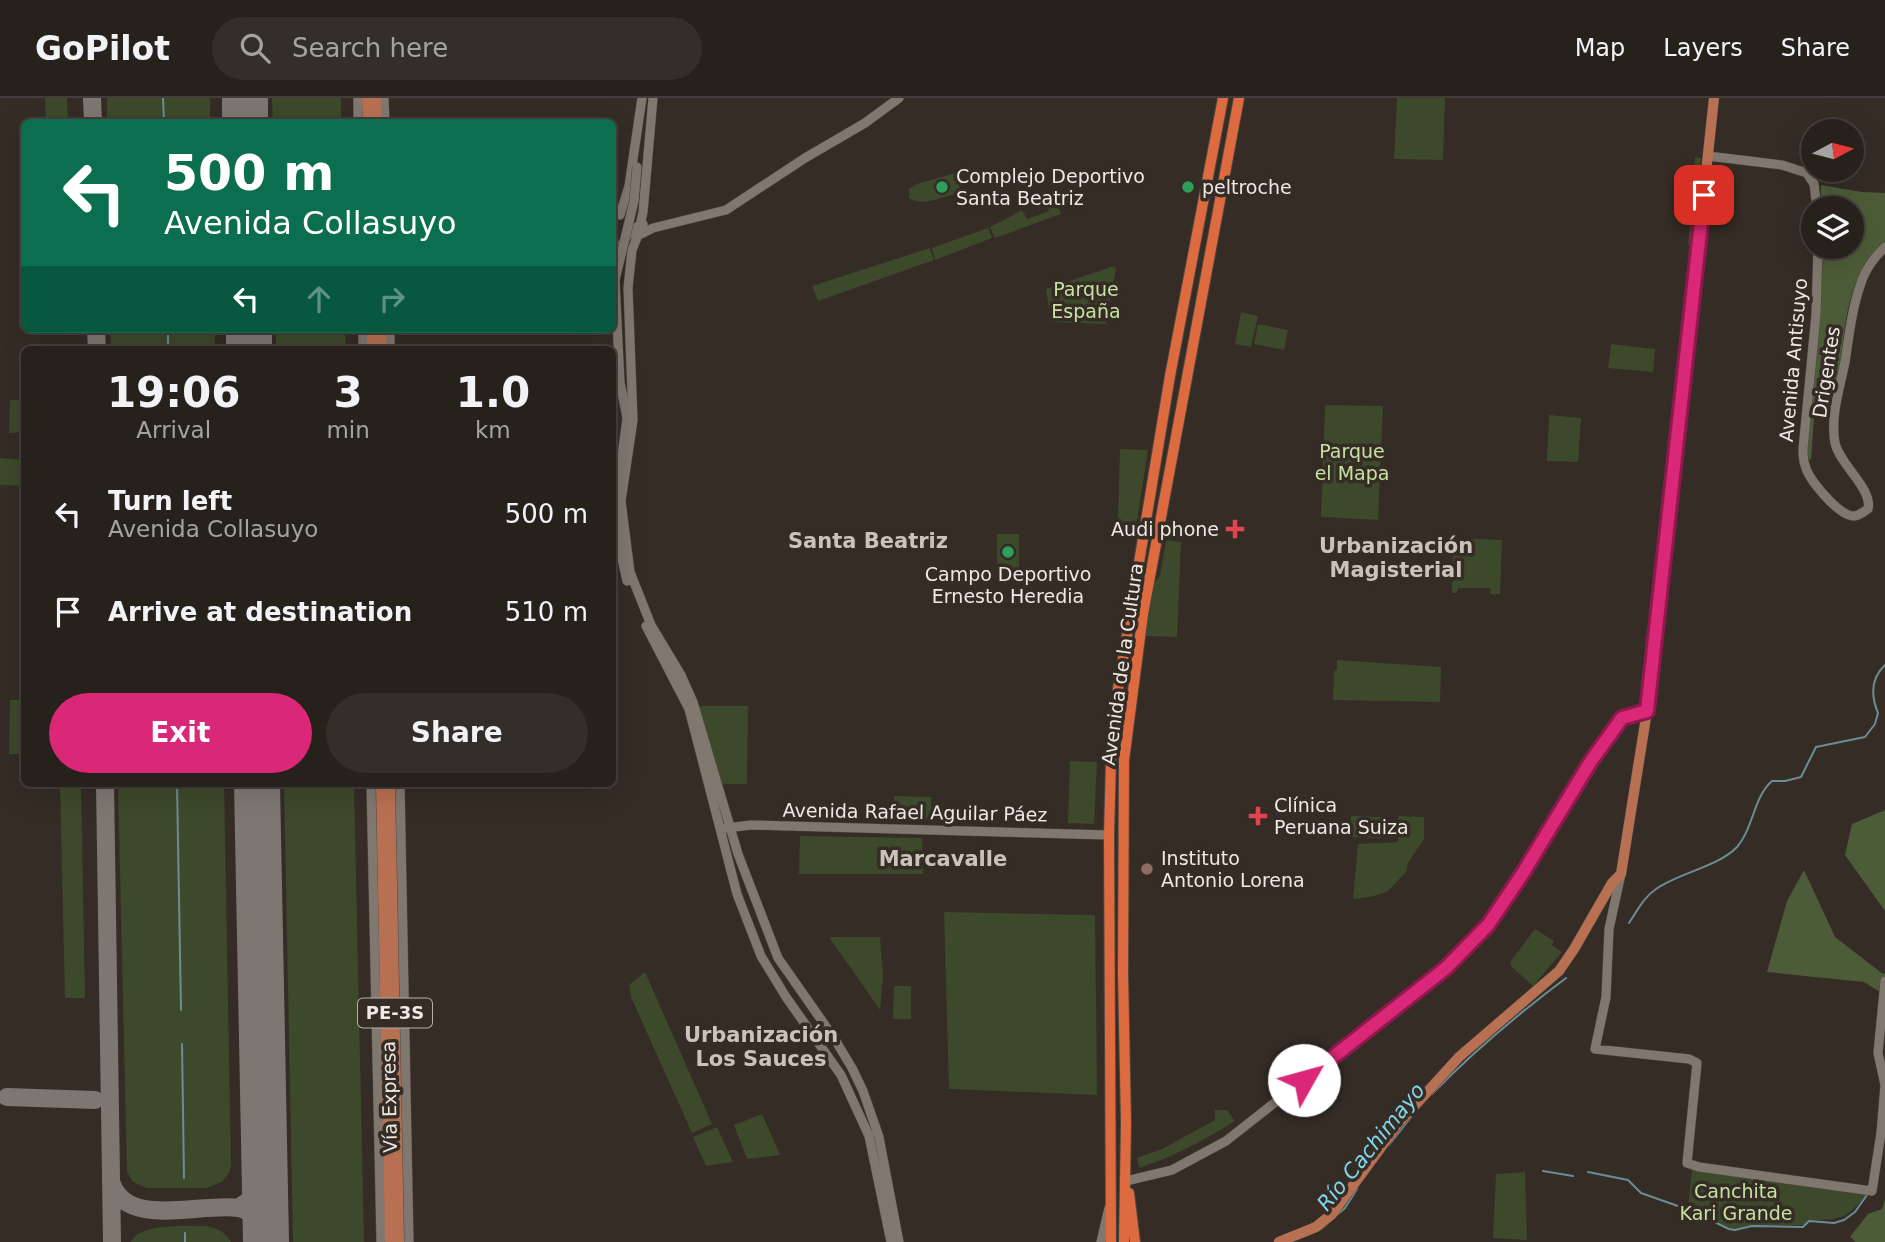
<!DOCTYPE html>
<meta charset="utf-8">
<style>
:root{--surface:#27211c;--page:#332e29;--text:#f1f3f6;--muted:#a4a3a3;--line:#433e3b;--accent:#db2777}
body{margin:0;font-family:"DejaVu Sans",sans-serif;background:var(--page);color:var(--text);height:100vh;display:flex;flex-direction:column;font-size:26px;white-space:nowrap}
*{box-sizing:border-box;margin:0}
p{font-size:23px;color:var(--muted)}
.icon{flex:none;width:38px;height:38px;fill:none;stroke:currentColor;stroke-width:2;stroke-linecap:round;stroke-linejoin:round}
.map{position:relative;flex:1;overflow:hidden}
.drawer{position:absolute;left:21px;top:248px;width:595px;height:441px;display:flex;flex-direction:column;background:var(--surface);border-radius:10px;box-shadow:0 7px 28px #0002,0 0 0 2px var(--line)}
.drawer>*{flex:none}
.hud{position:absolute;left:21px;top:21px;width:595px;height:214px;border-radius:10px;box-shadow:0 7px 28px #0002,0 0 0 2px var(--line);background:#0b6e4f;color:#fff;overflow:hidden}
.needle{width:46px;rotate:83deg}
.fabs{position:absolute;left:1801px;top:21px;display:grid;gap:14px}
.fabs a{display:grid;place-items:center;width:63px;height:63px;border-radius:50%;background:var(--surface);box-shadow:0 7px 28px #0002,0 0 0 2px var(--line);font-size:35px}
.pin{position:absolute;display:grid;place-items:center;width:60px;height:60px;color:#fff;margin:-30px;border-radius:14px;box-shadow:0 4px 10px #0006}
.me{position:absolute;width:77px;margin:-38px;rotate:52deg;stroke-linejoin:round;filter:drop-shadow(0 0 5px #0008)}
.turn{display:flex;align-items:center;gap:24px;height:147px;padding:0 28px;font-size:32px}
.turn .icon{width:91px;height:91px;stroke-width:2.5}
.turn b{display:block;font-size:49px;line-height:60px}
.lanes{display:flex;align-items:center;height:66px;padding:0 28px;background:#0003;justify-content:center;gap:35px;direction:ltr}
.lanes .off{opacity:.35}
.eta{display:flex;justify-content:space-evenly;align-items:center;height:119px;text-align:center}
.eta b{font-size:42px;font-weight:700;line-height:49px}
.action{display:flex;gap:14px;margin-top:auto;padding:14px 28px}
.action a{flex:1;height:80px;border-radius:42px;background:var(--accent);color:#fff;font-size:28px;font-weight:700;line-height:80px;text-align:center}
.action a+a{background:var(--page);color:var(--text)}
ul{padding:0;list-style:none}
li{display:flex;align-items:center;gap:21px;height:98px;padding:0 28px}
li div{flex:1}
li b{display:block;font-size:26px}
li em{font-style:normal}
header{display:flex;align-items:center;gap:42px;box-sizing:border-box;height:98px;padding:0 35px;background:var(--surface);border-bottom:2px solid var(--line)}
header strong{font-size:33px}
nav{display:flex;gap:38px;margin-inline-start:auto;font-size:24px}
.search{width:490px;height:63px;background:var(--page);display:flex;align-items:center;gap:18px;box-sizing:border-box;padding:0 24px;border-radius:38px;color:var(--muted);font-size:26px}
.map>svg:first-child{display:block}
</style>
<header>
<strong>GoPilot</strong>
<div class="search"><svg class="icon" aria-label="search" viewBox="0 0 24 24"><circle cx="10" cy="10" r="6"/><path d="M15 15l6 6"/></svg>Search here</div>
<nav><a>Map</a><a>Layers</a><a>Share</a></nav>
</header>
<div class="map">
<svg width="1885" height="1144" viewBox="0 0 1885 1144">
<rect width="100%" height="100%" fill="#342c25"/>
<path fill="#3d492b" d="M45,0H67L68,24H46Z
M107,0H210V24H107Z
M272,0H341V24H273Z
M1397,0H1445L1443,62L1394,61Z
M1695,59L1701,60L1693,148L1688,147Z
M955,75L961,94C946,98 923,109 909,100V91L917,86Z
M1057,95L1060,101L1057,107L1061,116L995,140L990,129L1022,112L1027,121L1049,113L1047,102Z
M988,130L992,140L935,162L932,150Z
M930,150L934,162L818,203L812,188Z
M1114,168L1116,170L1106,226L1051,224L1046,191Z
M1241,214L1258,218L1251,249L1235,246Z
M1258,226L1288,232L1284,252L1254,246Z
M110,231H215V252H111Z
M276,231H345L346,252H276Z
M1611,246L1655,251L1653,274L1608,270Z
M10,302H24V334L9,335Z
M1325,307L1383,308L1378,422L1321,419Z
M1549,317L1581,320L1578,364L1547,363Z
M1120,351L1148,352L1137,423L1118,424Z
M0,360L24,362V388L0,387Z
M997,436H1019V471H997Z
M1453,440L1502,442L1500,496H1490L1491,490H1459L1456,495H1452Z
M1166,442L1181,444L1177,539L1144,538L1153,486L1160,478Z
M1337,562L1441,569L1440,604L1333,602L1334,573L1337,572Z
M10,602H24V656H9Z
M698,608H748L747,686H722Z
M1070,663L1097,664L1094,726L1068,725Z
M60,686H81L85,900H65Z
M118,686H224L231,1068L229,1075L222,1084L206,1090H147L133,1084L127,1074Z
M284,686H354L364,1144H293Z
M894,698L931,699V722H894Z
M1351,718L1382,719V740L1351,739Z
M1398,718L1424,719V741L1408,765L1406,774L1387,794L1370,799L1353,801L1358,746L1398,744Z
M800,738L922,740L923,776H799Z
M944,814L1095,817L1097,997L949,991Z
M1535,831L1554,843L1552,847L1562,854L1533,888L1511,868L1510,864Z
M829,839H880L883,878L880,912Z
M645,874L712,1026L692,1035L631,899L629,887Z
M894,888H911V921H893Z
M1215,1012H1227L1235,1023C1205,1042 1173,1059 1139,1070L1137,1060L1162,1051L1215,1022Z
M762,1016L780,1057L747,1061L734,1027Z
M717,1029L733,1064L706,1068L693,1039Z
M1692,1071L1868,1096C1845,1121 1842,1122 1809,1122L1805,1127L1753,1128L1732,1131L1688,1110Z
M1525,1074L1527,1142L1493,1140L1496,1076Z
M207,1128C219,1131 225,1134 231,1144H131C140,1124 187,1129 207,1128Z"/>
<path fill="#4d5c38" d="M1821,87L1862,94L1885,95V143C1875,154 1866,164 1859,178C1843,210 1842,260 1838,296L1836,284L1817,280L1811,362L1807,360V354L1821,149H1852V110H1821Z
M1885,712V813L1845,757L1852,726Z
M1804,772L1835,839L1883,876L1885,875V940L1880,894L1864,884L1767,874L1787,803Z
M1885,1101V1144H1856L1850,1139L1868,1116L1882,1111Z"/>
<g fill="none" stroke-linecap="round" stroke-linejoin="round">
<path stroke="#6a8d95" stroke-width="2" d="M163,0L164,24
M168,231V252
M177,686L181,912
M1629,825C1637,813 1644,799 1656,791C1678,775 1718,769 1737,749C1754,729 1753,700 1772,683H1785L1801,679L1816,649L1865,639L1875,626L1878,615C1871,598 1870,581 1885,567
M182,946L184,1080
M1432,996C1474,953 1518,916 1566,880
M1389,1047L1416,1013
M1543,1073L1573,1078
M1588,1074L1628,1082L1641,1095L1692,1113L1729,1131L1735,1132L1752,1128L1803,1129L1809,1123L1834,1125L1844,1122L1855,1114L1867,1097
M1321,1131L1345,1110L1357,1091
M185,1135V1144"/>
<path stroke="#7e7771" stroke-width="18" d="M92,0L93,24
M96,231L97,252
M105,686L112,1144
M7,999L95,1002
M112,1086C128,1131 202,1104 239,1110C250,1112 258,1121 266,1128
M238,1110L265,1092"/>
<path stroke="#7e7771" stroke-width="46" d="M245,0V24
M249,231V252
M257,686L266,1144"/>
<defs>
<path id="secondary" d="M358,0V24
M384,0L385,24
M653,0L643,114L638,137L632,152L628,190L633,322L621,403L630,474L651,527L681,577L693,604L738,756L778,860L834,940L852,970L863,993L879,1039L899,1144
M1708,58L1782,67L1807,75L1814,86L1817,110
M620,117L629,88L642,0
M637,138L653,130L726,112L805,60L865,25L899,0
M1818,149L1816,217L1803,351C1803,356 1803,362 1805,367C1808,381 1838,417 1853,418C1859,418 1863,414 1868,411C1873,391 1840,367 1835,345C1830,319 1840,289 1845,264C1849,238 1852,210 1861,185C1865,172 1875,158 1885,149
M612,164C622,150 625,132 643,126
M363,231V252
M390,231V252
M617,396L627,320L620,284L618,245
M617,410L618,442L627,483
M646,528L689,611L737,796L761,858L786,899L841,977L869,1038L891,1144
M371,686L381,1144
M400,686L409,1144
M726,730L751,727L1109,737
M1621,776L1609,831L1606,899L1595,951L1689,961L1697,965L1687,1065L1699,1069L1872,1093L1881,1035L1885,987L1878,955L1885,883
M1126,1083L1172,1072L1226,1043L1446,870L1487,827L1523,775L1591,663L1622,620L1647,613
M1101,1144L1109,1110"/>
<path id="primary" d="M367,0L368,24
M376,0L377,24
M372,231V252
M381,231L382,252
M381,686L390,1144
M390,686L399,1144
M1279,1144L1316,1129L1332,1116L1398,1026L1459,959L1559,873L1574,851L1612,785L1621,776L1647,613L1658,522L1714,0"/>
<path id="highway" d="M1129,1095L1135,1144
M1111,1144L1109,737L1111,662L1116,603L1170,278L1223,0
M1124,1144L1126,1024L1123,876L1124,662L1143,516L1239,0"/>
</defs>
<use href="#secondary" stroke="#4e4741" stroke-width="10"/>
<use href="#primary" stroke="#4e4741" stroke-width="11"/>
<use href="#highway" stroke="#4e4741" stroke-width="12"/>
<use href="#secondary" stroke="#80776f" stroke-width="9"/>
<use href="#primary" stroke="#b87052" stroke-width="10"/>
<use href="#highway" stroke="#de6b3f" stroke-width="10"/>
<defs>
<path id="secondary-bridge" d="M618,245L615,182L634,103L637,69"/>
</defs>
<use href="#secondary-bridge" stroke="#4e4741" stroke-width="10" stroke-linecap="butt"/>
<use href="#secondary-bridge" stroke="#80776f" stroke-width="9"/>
</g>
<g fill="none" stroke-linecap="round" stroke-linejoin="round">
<defs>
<path id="route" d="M1304,982L1446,870L1488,827L1523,775L1591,663L1622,620L1647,613L1704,97"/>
</defs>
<use href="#route" stroke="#8e194d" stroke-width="18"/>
<use href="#route" stroke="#db2777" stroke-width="12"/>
</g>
<g fill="#2e9e5b" stroke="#342c25" stroke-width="2.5">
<circle cx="942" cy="89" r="7"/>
<circle cx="1188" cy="89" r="7"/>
<circle cx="1008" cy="454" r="7"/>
</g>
<g fill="#e0444e" stroke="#342c25" stroke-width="2.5">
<path d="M1231.5 420.5h7v7h7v7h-7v7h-7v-7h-7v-7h7z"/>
<path d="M1254.5 707.5h7v7h7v7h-7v7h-7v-7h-7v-7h7z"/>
</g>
<circle fill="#8d6e63" stroke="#342c25" stroke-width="2.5" cx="1147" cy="771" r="7"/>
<g text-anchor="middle" stroke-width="7" stroke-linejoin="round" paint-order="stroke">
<rect fill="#342c25" stroke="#b6b0ab" stroke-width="2" x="358" y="900.5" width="74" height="29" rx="5"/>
<g font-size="18" font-weight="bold" fill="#eee9e4">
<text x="395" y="921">PE-3S</text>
</g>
<g font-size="19" fill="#eee9e4" stroke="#342c25" text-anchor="start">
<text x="956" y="85">Complejo Deportivo<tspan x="956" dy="22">Santa Beatriz</tspan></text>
<text x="1202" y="96">peltroche</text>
<text x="1219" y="438" text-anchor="end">Audi phone</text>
<text x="1008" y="483" text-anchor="middle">Campo Deportivo<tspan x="1008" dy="22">Ernesto Heredia</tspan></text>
<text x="1274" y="714">Clínica<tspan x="1274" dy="22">Peruana Suiza</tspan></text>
<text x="1161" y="767">Instituto<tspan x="1161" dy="22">Antonio Lorena</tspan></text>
</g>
<g font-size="19" fill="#c6e1a1" stroke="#342c25">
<text x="1086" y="198">Parque<tspan x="1086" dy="22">España</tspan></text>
<text x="1352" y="360">Parque<tspan x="1352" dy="22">el Mapa</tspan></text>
<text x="1736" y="1100">Canchita<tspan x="1736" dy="22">Kari Grande</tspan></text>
</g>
<g font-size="19" fill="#eee9e4" stroke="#342c25">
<text transform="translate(1793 262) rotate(-85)" y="7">Avenida Antisuyo</text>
<text transform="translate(1826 274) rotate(-81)" y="7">Drigentes</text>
<text transform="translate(1122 566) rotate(-82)" y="7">Avenida de la Cultura</text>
<text transform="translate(915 714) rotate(1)" y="7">Avenida Rafael Aguilar Páez</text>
<text transform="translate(389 999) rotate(-91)" y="7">Vía Expresa</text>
</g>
<g font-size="21" font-weight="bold" fill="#cdc2ba" stroke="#342c25">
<text x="868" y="450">Santa Beatriz</text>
<text x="1396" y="455">Urbanización<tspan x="1396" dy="24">Magisterial</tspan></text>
<text x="943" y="768">Marcavalle</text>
<text x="761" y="944">Urbanización<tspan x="761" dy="24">Los Sauces</tspan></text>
</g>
<g font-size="21" font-style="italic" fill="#80d7ec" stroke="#342c25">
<text transform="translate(1371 1049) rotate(-51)" y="7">Río Cachimayo</text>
</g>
</g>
</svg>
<div class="fabs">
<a><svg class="needle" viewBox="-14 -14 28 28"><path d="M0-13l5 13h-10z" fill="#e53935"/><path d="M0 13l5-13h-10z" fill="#a4a3a3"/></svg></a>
<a><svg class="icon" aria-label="layers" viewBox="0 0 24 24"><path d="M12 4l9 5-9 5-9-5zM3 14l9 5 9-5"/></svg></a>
</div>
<div class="pin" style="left:1704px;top:97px;background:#d93025"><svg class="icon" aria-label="arrive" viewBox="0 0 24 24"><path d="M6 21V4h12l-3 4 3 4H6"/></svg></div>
<svg class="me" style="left:1304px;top:982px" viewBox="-20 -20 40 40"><circle r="19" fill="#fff"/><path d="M0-13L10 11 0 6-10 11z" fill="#db2777"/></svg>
<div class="hud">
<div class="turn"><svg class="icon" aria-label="left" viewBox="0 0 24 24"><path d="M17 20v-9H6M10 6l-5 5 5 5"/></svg><div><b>500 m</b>Avenida Collasuyo</div></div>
<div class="lanes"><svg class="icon" aria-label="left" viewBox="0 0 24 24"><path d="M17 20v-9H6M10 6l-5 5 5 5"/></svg><svg class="icon off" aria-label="ahead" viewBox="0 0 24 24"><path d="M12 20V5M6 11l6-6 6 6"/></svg><svg class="icon off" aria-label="right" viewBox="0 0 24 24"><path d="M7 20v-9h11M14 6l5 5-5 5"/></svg></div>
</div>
<section class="drawer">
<div class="eta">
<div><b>19:06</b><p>Arrival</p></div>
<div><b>3</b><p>min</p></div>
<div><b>1.0</b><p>km</p></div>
</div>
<ul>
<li><svg class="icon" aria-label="left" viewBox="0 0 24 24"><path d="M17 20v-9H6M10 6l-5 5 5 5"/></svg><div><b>Turn left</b><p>Avenida Collasuyo</p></div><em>500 m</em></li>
<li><svg class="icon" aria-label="arrive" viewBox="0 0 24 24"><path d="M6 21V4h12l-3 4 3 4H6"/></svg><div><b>Arrive at destination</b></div><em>510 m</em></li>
</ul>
<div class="action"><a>Exit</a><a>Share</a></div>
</section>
</div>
